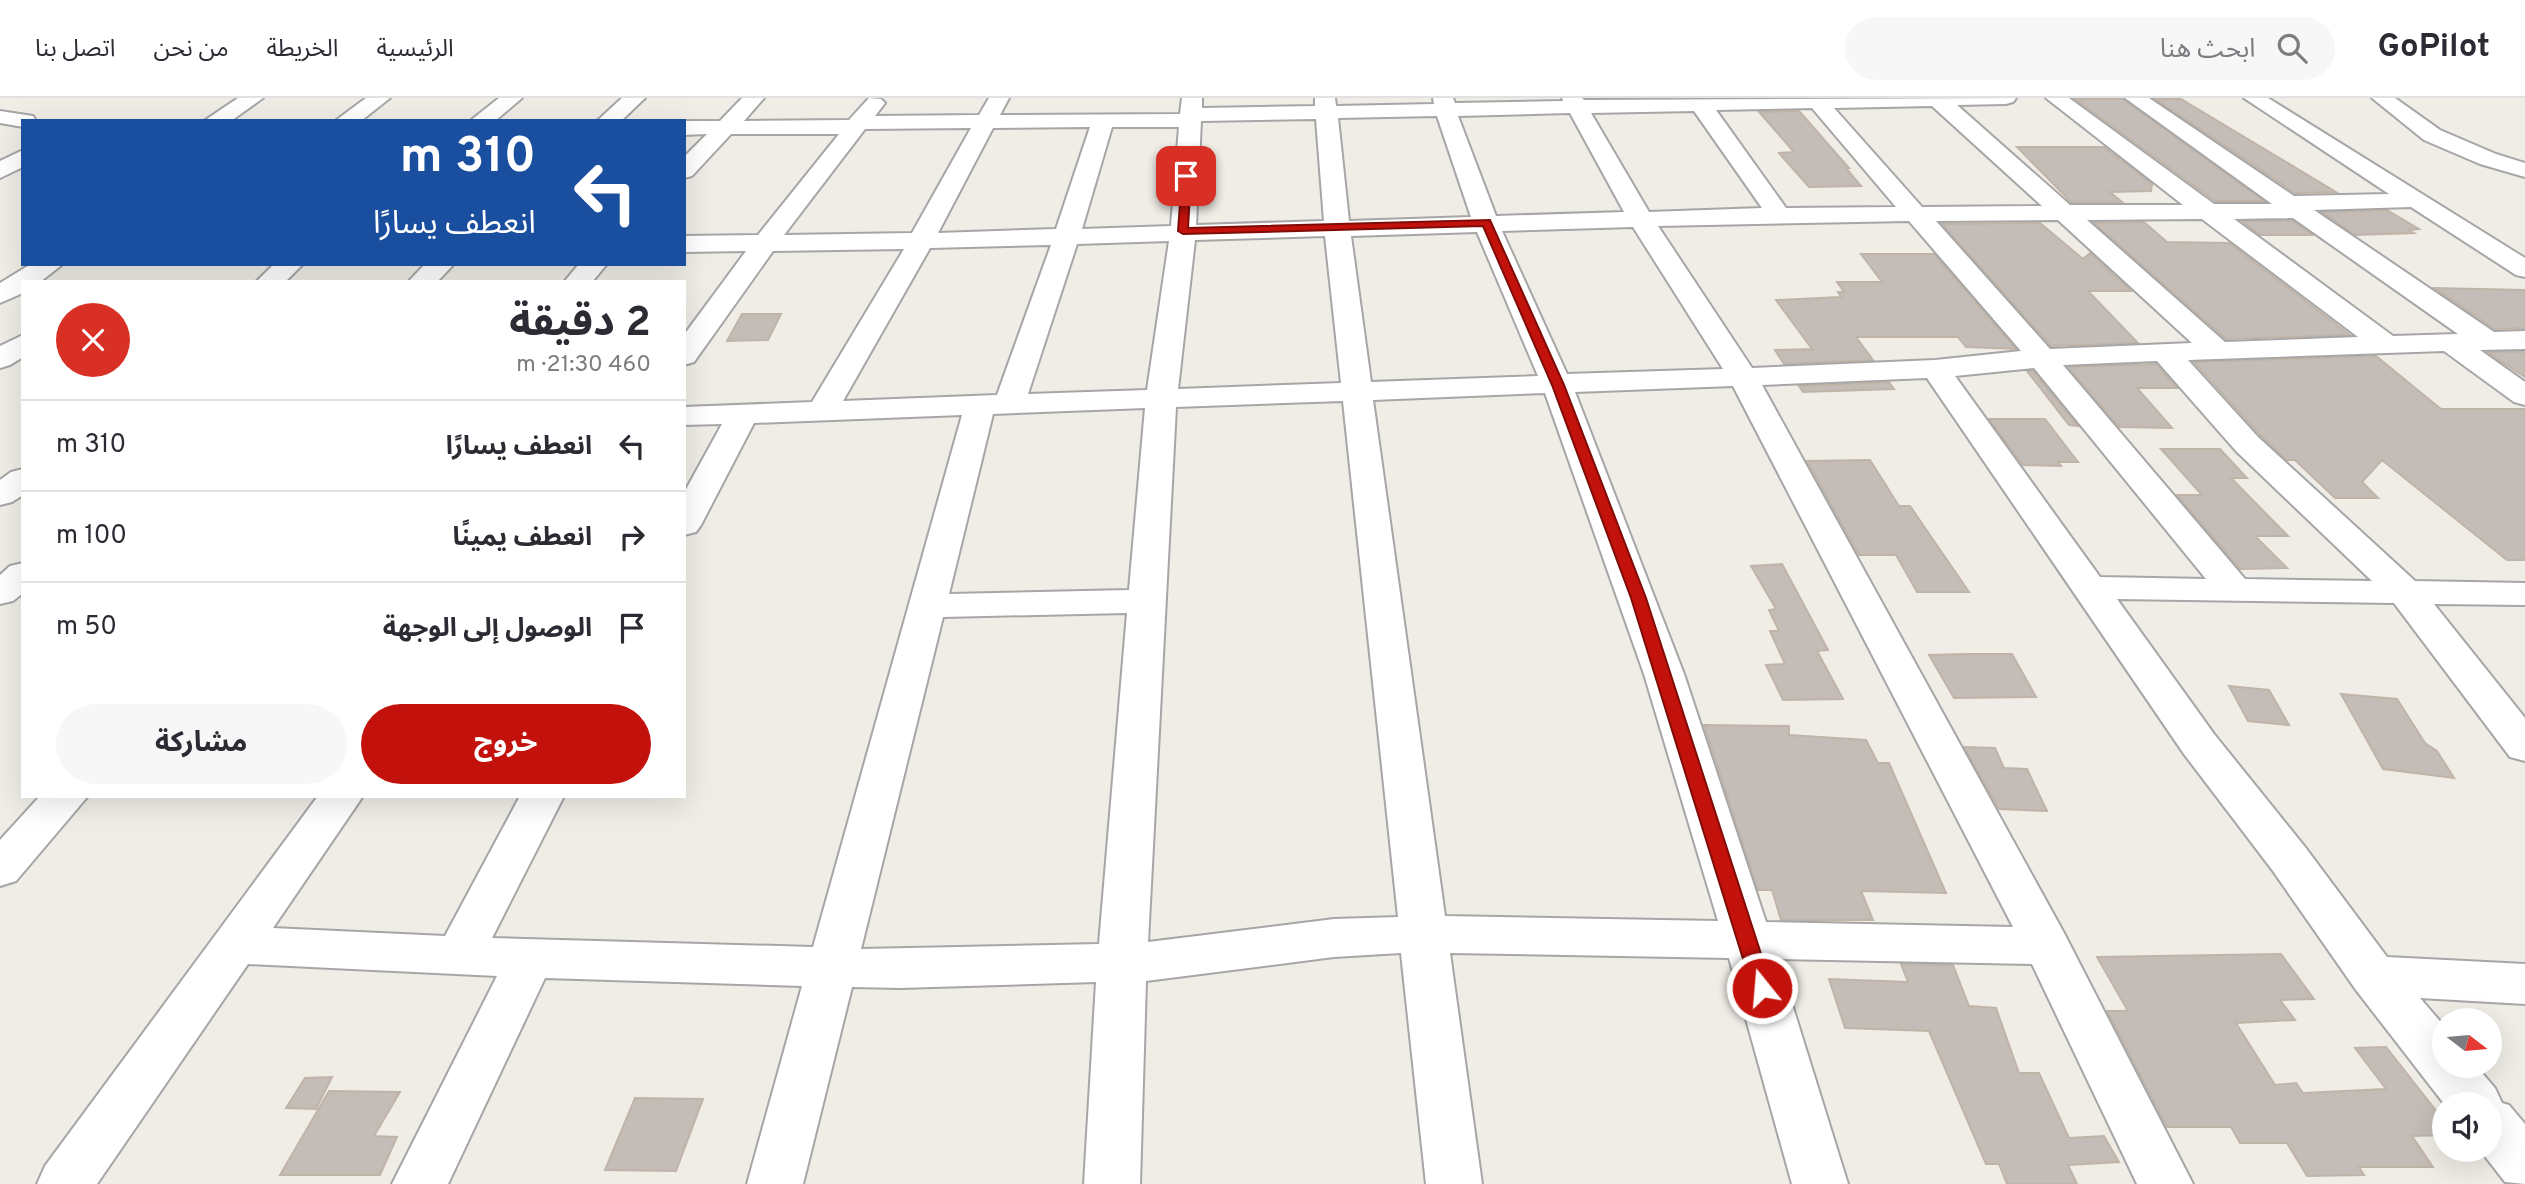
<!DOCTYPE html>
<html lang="ar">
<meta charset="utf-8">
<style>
:root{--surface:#fff;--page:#f7f7f7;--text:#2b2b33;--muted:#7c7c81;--line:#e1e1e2;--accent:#c3120b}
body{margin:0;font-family:Overpass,"Noto Sans Arabic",sans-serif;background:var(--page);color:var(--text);direction:rtl;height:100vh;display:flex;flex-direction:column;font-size:26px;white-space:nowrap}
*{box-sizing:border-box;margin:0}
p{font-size:23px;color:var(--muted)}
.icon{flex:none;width:38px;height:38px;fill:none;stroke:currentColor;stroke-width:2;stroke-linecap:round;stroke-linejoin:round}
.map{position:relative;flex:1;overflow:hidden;direction:ltr}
.side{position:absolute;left:21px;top:182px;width:665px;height:518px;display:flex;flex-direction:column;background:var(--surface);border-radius:0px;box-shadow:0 7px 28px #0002;direction:rtl}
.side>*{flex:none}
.hud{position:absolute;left:21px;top:21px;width:665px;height:147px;border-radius:0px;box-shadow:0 7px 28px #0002;direction:rtl;background:#1a4fa0;color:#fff;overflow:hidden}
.needle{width:46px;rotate:106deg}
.controls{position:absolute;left:2432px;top:910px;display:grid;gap:14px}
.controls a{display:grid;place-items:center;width:70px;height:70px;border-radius:50%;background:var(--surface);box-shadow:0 7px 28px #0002;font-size:35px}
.pin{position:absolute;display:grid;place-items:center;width:60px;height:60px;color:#fff;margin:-30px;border-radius:14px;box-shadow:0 4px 10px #0006}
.me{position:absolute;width:77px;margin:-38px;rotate:343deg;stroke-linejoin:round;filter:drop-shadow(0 0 5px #0008)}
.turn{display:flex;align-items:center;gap:24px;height:147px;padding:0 35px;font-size:32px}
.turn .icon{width:91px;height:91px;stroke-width:2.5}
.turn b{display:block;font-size:49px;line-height:60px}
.round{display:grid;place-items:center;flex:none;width:74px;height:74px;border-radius:37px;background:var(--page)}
.overview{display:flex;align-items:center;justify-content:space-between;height:119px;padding:0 35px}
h1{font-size:42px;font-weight:700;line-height:52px}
.action{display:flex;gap:14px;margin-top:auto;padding:14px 35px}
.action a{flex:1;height:80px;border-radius:42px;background:var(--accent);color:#fff;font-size:28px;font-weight:700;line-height:80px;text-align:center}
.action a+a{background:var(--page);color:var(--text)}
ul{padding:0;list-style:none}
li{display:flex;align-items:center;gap:21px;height:91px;padding:0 35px;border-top:2px solid var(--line)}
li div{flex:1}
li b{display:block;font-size:26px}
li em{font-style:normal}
header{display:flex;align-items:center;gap:42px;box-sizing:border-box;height:98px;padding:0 35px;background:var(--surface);border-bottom:2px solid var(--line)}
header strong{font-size:33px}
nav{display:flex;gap:38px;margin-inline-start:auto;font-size:24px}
.search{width:490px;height:63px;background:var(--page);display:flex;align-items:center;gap:18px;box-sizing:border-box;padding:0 24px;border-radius:38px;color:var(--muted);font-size:26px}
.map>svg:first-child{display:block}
</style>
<header>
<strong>GoPilot</strong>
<div class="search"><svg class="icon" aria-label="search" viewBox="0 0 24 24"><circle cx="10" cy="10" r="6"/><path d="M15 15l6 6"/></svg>ابحث هنا</div>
<nav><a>الرئيسية</a><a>الخريطة</a><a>من نحن</a><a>اتصل بنا</a></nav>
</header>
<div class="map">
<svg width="2525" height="1086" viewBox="0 0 2525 1086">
<rect width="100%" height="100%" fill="#efede6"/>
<path fill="#c4bcb6" stroke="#c0b4a9" stroke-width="2" d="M2075,1H2123L2264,103H2215Z
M2155,1H2181L2336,94L2295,95Z
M1799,13L1849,70H1846L1861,88L1809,89L1779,55L1794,54L1759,14Z
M2017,49H2104L2152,86L2151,93L2110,94L2122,104H2071Z
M2387,112L2419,131L2409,132L2414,135L2355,137L2322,114Z
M2242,123H2292L2313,137H2260Z
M2144,124L2167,144L2229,145L2350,237L2226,241L2094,125Z
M2040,125L2083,161L2090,155L2131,193H2088L2138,245L2051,248L1942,126Z
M1861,156H1934L2016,251L1966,249L1958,239H1856L1873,262L1784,266L1775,252L1812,251L1776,202L1841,199L1838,194H1844L1837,184H1882Z
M2434,190L2525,192V230L2495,231Z
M742,216H781L768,242L727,243Z
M2488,254H2525V279L2496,260Z
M2376,258L2441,311H2525V462H2507L2382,362L2362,384L2378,400H2335L2295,362H2287L2260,337L2194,264Z
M2156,266L2177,290H2137L2172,330L2119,329L2068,269Z
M2027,273H2033L2078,328L2069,327Z
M1889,284L1894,291L1803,294L1799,288Z
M1989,321H2045L2078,364H2058L2061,368L2023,367Z
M2161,351H2220L2247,380H2231L2288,438H2255L2287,470L2240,471L2177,397H2202Z
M1870,362L1899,408H1910L1969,494H1917L1896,457H1859L1807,363Z
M1782,466L1828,552L1817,553L1843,601L1783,602L1766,567L1785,566L1770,533H1779L1769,512L1776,511L1751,468Z
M1966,556H2012L2036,599L1954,600L1929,557Z
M2229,588L2269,592L2289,627L2248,623Z
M2341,596L2397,601L2425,645L2437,653L2454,680L2383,671Z
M1704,627L1789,628V637L1866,642L1878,665H1889L1946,795L1861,793L1873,822H1781L1772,792H1758Z
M1964,649L1995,650L2004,670L2027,671L2047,713L1999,711Z
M2281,856L2314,901L2280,902L2295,922L2236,925L2275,987L2296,985L2303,995L2386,991L2355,950L2386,949L2445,1024V1037L2412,1038L2433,1069H2359L2364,1077L2307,1078L2287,1045H2240L2231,1029H2167L2107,913H2128L2097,859Z
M1901,866L1953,867L1969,908L1996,910L2019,975H2039L2069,1040L2104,1038L2119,1064L2068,1067L2077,1086H2007L1999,1066H1986L1929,933L1845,930L1829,881L1908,884Z
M332,979L316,1011L286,1010L305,980Z
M329,993L400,994L374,1038L397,1039L380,1077H280Z
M635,1000L703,1001L676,1073L605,1072Z"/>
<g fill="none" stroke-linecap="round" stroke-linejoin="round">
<defs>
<path id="minor" d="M238,0H263L231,23H204Z
M366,0H390L361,23H335Z
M499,0H522L495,23H470Z
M622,0H645L621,23H597Z
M742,0H764L744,23L849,22L869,0L881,1L885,5L875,18L979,17L989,0H1009L1000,17L1180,16L1182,0H1202V10L1315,8V0H1335L1336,8L1434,6L1433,0H1453L1455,5L1563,3L1562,0H1582L1584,2L2016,0L2013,4L2006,6L1957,7L2070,107H2183L2046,0H2069L2214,106H2272L2125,0H2149L2294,98L2389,96L2244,0H2268L2525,160V179L2516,177L2411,109L2314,112L2494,234L2525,233V251L2480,252L2525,284V307L2514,304L2444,253L2188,262L2258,339L2415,483L2525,485V507L2434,506L2525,620V663L2510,659L2394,505L2117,501L2214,636L2305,749L2387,859L2525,866V906L2420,900L2445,929V968H2476L2495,990L2502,1005L2509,1007L2525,1026V1086L2505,1084L2480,1052H2490V1006L2445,1007L2356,892L2273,773L2184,656L1927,280L1762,287L2064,835L2193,1086H2137L2032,866L1778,861L1848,1086H1792L1729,860L1450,855L1482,1086H1426L1401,855L1334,859L1146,883L1140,1086H1084L1096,884L900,890L852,889L803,1086H747L802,888L545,880L448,1086H392L497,878L248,866L97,1086H37L45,1068L318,698H363L273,830L445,838L520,698H564L492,840L813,849L962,317L754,325L701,427L696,434L684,437V395L722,326L684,327V309L812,304L904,151L773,153L694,264L684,267V237L746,153L684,154V138L758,137L839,36H731L692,78L684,80V59L707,36L684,37V23H720ZM1932,8L2042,108L1922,109L1834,10ZM1812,10L1896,109L1786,110L1716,12ZM1694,13L1762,110L1649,114L1591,15ZM1570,15L1624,114L1496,118L1458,18ZM1437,18L1471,119L1349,123L1338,20ZM1316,21L1324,123L1196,127L1201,23ZM1090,29L1056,131L938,135L993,30ZM1112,29H1179L1171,128L1082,131ZM971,30L912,135L784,137L865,31ZM2293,120L2458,236L2393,238L2234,121ZM2202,121L2358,239L2225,244L2087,122ZM2058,122L2192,245L2050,251L1936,123ZM1909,123L2021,253L1935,262L1752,270L1658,128ZM1633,129L1723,271L1567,276L1502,133ZM1477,134L1538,278L1371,284L1351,138ZM1325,138L1341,285L1178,291L1195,142ZM1169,143L1147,292L1028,296L1077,146ZM1051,147L997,297L843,303L930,150ZM2157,263L2236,353L2372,483L2245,481L2063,267ZM2034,270L2206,481L2100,479L1955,278ZM1733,288L2013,829L1766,824L1684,576L1575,294ZM1545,295L1644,576L1718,823L1445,818L1373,302ZM1343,303L1398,819L1334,821L1148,844L1176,309ZM1145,310L1129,492L949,496L993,316ZM1127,515L1099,846L861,851L943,519Z
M2372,0H2395L2440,32L2496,56L2525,65V79L2480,66L2424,42Z
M0,13L33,18L36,23H23V29L0,25Z
M23,52V69L0,80V63Z
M31,166H63L40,184H23V195L0,205V185Z
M274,166H303L285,184H256Z
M425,166H454L437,184H408Z
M579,166H607L592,184H564Z
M23,237V259L10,267L0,270V248Z
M23,371V397L12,404L0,407V382L11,374Z
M23,465V495L13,503L0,506V477L10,468Z
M40,698H88L16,783L0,788V742Z"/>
</defs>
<use href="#minor" stroke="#a6a6a6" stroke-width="4"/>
<use href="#minor" fill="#fff" fill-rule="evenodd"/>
</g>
<path fill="#c3120b" stroke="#7f0c07" stroke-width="2" d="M1186,75L1191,78L1188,130L1490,122L1564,287L1646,500L1772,890L1769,896L1762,898L1755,896L1752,890L1631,500L1552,287L1483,128L1183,136L1178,133L1182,78Z"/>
</svg>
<div class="controls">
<a><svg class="needle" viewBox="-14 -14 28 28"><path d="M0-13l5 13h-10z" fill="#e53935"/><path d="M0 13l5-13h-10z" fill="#7c7c81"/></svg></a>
<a><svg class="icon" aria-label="sound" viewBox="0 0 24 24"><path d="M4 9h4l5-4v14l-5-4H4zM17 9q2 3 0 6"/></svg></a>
</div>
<div class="pin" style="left:1186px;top:78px;background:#d93025"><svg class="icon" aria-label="arrive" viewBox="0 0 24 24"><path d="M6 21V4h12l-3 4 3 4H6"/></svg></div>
<svg class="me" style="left:1762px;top:890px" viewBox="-20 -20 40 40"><circle r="17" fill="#c3120b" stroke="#fff" stroke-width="3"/><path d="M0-11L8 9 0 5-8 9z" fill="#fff"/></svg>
<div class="hud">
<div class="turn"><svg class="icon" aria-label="left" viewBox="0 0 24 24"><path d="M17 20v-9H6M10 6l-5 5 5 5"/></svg><div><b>310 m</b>انعطف يسارًا</div></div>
</div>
<section class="side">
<div class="overview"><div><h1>2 دقيقة</h1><p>460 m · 21:30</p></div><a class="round" style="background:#d93025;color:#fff"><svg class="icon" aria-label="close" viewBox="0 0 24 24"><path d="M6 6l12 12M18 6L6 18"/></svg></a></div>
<ul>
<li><svg class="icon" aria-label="left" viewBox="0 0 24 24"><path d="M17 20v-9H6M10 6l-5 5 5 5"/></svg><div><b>انعطف يسارًا</b></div><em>310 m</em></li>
<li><svg class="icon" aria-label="right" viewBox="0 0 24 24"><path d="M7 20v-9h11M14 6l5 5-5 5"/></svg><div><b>انعطف يمينًا</b></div><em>100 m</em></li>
<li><svg class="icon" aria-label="arrive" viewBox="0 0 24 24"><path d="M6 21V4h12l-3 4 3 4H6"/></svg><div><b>الوصول إلى الوجهة</b></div><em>50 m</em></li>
</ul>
<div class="action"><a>خروج</a><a>مشاركة</a></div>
</section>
</div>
